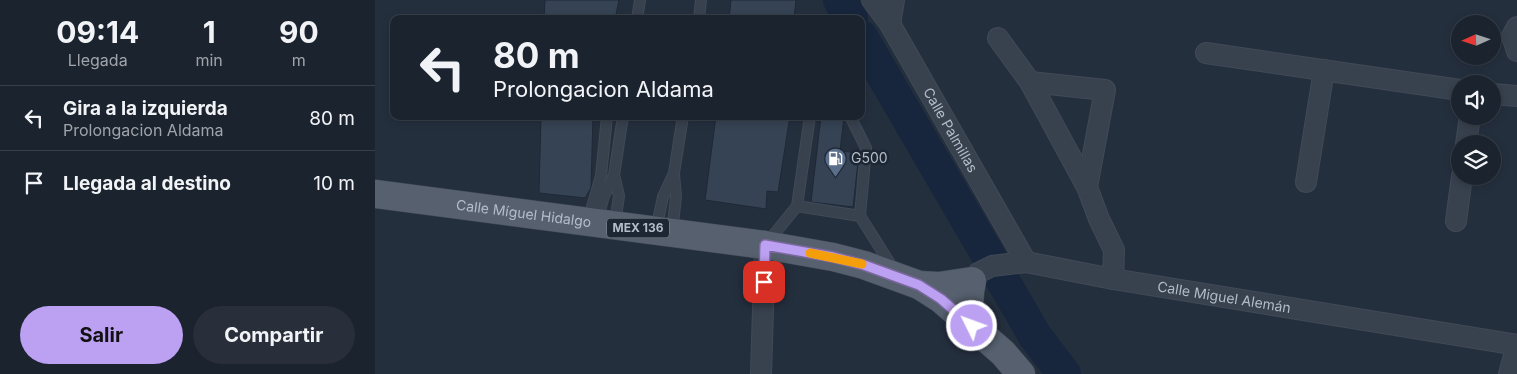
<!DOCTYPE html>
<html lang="es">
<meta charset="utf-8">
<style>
:root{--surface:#1b232e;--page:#282f3a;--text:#f1f3f6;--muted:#a0a4aa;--line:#39404a;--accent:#bca0f2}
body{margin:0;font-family:Inter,sans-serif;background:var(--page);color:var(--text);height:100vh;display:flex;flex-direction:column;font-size:19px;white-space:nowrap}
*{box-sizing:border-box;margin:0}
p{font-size:16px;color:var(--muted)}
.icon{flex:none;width:28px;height:28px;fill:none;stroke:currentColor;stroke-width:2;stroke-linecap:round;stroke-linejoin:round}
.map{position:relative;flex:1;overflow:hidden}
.side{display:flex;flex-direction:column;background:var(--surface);width:375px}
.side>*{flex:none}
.guide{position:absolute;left:15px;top:15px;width:475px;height:105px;border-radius:10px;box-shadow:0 2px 8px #0003,0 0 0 1px var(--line);background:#1b232e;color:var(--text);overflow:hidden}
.needle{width:32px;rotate:267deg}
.tools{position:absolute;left:1076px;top:15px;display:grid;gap:10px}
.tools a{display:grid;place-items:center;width:50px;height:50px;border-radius:50%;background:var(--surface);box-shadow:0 2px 8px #0003,0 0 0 1px var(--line);font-size:25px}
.pin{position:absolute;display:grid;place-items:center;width:42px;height:42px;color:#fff;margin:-21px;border-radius:10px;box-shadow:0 2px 8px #0006}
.me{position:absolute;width:55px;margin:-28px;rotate:312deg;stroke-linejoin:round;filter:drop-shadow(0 0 4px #0008)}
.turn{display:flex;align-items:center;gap:18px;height:105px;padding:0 20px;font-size:22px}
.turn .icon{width:65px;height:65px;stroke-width:2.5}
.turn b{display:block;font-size:35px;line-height:42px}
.eta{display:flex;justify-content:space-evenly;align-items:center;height:85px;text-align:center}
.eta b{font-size:30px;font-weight:700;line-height:35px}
.cta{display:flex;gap:10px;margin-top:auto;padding:10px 20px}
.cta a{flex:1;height:58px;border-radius:30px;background:var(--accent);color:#111;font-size:20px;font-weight:700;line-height:58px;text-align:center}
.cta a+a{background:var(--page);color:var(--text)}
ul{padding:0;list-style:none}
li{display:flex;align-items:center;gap:15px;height:65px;padding:0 20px;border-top:1px solid var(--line)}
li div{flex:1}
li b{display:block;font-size:19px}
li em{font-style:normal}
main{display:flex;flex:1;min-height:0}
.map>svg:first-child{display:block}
</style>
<main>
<section class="side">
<div class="eta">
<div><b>09:14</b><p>Llegada</p></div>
<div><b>1</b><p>min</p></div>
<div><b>90</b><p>m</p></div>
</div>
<ul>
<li><svg class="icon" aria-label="left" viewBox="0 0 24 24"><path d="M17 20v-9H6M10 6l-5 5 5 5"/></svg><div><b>Gira a la izquierda</b><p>Prolongacion Aldama</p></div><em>80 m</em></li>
<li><svg class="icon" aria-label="arrive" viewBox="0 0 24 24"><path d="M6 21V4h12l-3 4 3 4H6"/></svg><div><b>Llegada al destino</b></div><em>10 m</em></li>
</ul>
<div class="cta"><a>Salir</a><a>Compartir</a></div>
</section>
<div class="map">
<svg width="1142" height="374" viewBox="0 0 1142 374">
<rect width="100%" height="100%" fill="#242f3e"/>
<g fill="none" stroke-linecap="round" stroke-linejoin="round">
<path stroke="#17263c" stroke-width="34" d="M465,0L476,19
M486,37L660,336L689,374"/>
</g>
<path fill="#364354" stroke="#1f2835" d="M170,0H244L240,19H169Z
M356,0H421L419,19H354Z
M166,116H218L216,188L210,198L164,193Z
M341,116H415L403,192L392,191L391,209L330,200Z
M446,116L469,117L465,151L484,153L478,207L436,202Z"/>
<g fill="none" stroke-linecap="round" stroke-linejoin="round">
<defs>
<path id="service" d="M262,19L265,0
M324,19L326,0
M475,116L491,148L485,216
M239,175L244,196L240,223
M422,206L435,116
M213,221L226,176L232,116
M222,221L229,196L239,175L248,116
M281,229L288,197L299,173L308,116
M297,232L301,197L299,174
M392,243L422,206L485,216L519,270"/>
<g id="minor">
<path id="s1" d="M497,0L515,24L651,262"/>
<path d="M515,24L519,0"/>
<path d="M1142,27L1137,36L1142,51"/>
<path d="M623,38L655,82L712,187L724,219L739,250L738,279"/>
<path d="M831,53L1085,90"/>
<path d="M655,82L730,90L712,187"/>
<path d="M1118,94L1142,96"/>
<path d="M1091,144L1095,116"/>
<path d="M931,182L949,70"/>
<path d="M1081,221L1087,176"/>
<path id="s2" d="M587,289L597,281L603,273L617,266L651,262L738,279L1142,345"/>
<path d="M386,374L390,245"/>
<path d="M1134,374L1142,345"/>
</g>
<g id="primary">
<path id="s3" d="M0,194L390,245L458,257L489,265L544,285L566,299L628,353L646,374"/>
<path d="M544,285L564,286L597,281C593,297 594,311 597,326"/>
</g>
</defs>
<use href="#service" stroke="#414a57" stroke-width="12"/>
<use href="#minor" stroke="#414a57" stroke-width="22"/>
<use href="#primary" stroke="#414a57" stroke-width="29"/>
<use href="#service" stroke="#38414e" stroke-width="10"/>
<use href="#minor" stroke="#38414e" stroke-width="20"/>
<use href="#primary" stroke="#56606e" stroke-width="28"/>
</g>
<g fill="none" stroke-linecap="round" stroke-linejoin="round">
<defs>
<path id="route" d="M389,282L390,245L458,257L489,265L544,285L566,299L597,326"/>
</defs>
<use href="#route" stroke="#7a689d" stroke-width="12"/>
<use href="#route" stroke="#bca0f2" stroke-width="9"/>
<path stroke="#f59e0b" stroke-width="9" d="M435,253L487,264"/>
</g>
<defs>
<symbol id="fuel-pin" viewBox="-11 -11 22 30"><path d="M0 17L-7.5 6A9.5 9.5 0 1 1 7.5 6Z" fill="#5c6f8a" stroke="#1d2633"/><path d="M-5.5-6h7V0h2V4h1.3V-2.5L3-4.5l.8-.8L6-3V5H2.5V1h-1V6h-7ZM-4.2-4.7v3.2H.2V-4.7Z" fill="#fff"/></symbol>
</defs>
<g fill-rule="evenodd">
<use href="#fuel-pin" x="448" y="146" width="25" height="34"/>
</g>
<g text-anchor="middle" stroke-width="5" stroke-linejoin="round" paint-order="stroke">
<rect fill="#1d2633" stroke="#878f9c" stroke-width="1" x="232" y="218.5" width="62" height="19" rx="4"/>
<g font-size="12" font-weight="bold" fill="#b4bcc9">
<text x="263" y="232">MEX 136</text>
</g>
<g font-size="14" fill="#b4bcc9" stroke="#1d2633">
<text dy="5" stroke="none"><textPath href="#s1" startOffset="152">Calle Palmillas</textPath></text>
<text dy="5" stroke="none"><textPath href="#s3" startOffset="150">Calle Míguel Hidalgo</textPath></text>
<text dy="5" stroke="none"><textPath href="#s2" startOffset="274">Calle Miguel Alemán</textPath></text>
</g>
<g font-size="14" fill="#b4bcc9" stroke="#1d2633" text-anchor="start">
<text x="476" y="163">G500</text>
</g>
</g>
</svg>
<div class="tools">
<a><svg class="needle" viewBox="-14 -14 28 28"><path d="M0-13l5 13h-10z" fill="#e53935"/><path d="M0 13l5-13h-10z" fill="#a0a4aa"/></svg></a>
<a><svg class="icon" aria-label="sound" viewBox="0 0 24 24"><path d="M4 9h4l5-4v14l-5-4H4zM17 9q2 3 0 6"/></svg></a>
<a><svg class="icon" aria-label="layers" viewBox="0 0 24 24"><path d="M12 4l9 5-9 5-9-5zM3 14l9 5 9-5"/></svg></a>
</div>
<div class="pin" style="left:389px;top:282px;background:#d93025"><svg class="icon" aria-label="arrive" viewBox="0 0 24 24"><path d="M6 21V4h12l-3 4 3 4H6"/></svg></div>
<svg class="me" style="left:597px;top:326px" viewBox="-20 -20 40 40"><circle r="17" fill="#bca0f2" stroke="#fff" stroke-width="3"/><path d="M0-11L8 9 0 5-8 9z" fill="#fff"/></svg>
<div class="guide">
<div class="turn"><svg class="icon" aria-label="left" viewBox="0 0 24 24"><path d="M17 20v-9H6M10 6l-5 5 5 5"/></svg><div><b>80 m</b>Prolongacion Aldama</div></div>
</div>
</div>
</main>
